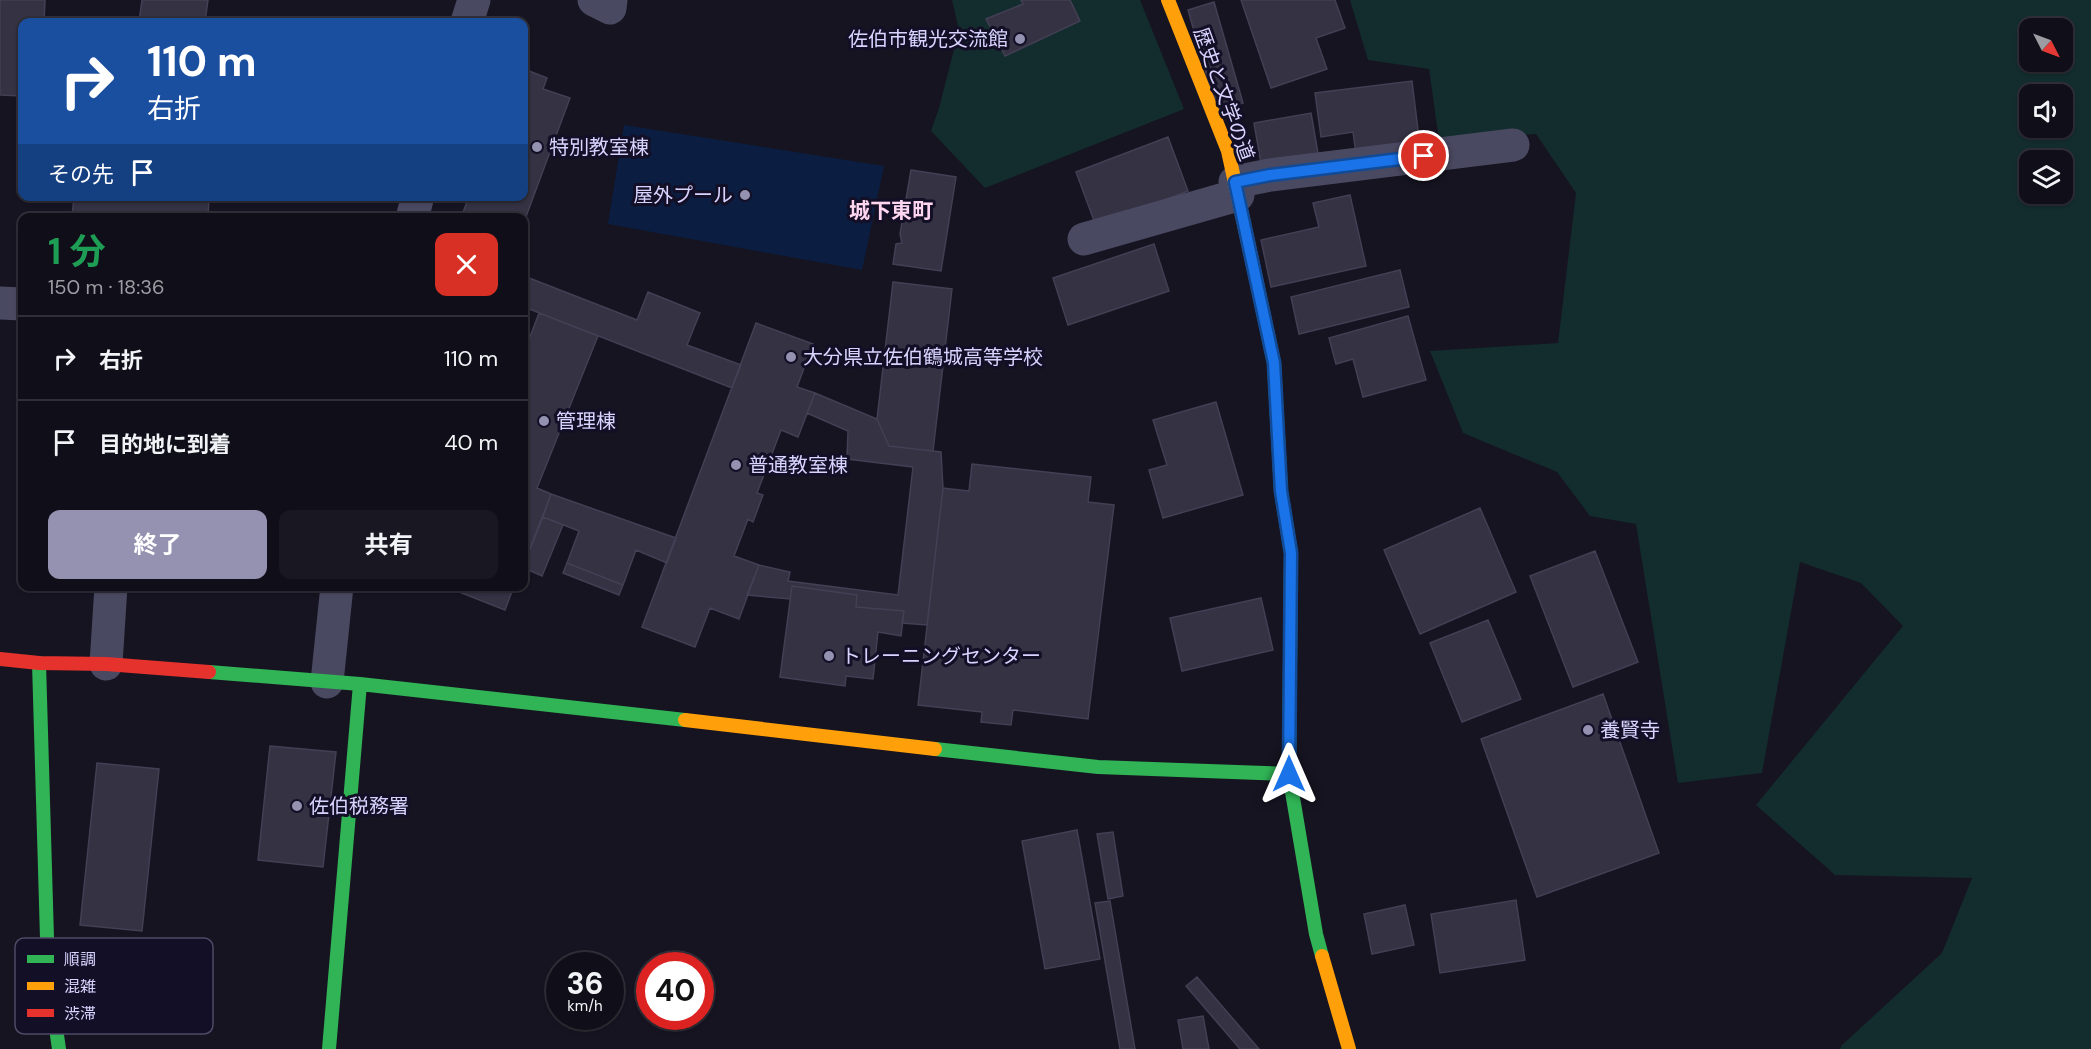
<!DOCTYPE html>
<html lang="ja">
<meta charset="utf-8">
<style>
:root{--surface:#100f19;--page:#191822;--text:#f1f3f6;--muted:#9c9ca2;--line:#302f38;--accent:#9591b1}
body{margin:0;font-family:"DM Sans","Noto Sans JP",sans-serif;background:var(--page);color:var(--text);height:100vh;display:flex;flex-direction:column;font-size:22px;white-space:nowrap}
*{box-sizing:border-box;margin:0}
p{font-size:20px;color:var(--muted)}
.icon{flex:none;width:33px;height:33px;fill:none;stroke:currentColor;stroke-width:2;stroke-linecap:round;stroke-linejoin:round}
.map{position:relative;flex:1;overflow:hidden}
.details{position:absolute;left:18px;top:213px;width:510px;height:378px;display:flex;flex-direction:column;background:var(--surface);border-radius:12px;box-shadow:0 2px 4px #0004,0 0 0 2px var(--line)}
.details>*{flex:none}
.top-card{position:absolute;left:18px;top:18px;width:510px;height:183px;border-radius:12px;box-shadow:0 2px 4px #0004,0 0 0 2px var(--line);background:#1a4fa0;color:#fff;overflow:hidden}
.needle{width:39px;rotate:132deg}
.controls{position:absolute;left:2019px;top:18px;display:grid;gap:12px}
.controls a{display:grid;place-items:center;width:54px;height:54px;border-radius:12px;background:var(--surface);box-shadow:0 2px 4px #0004,0 0 0 2px var(--line);font-size:30px}
.speed{position:absolute;left:546px;top:952px;display:flex;gap:12px;font-size:30px;font-weight:700;text-align:center}
.speed>*{display:grid;place-content:center;width:78px;height:78px;border-radius:50%;background:var(--surface);box-shadow:0 2px 4px #0004,0 0 0 2px var(--line);line-height:1}
.speed small{font-size:15px;font-weight:400}
.speed .limit{border:9px solid #d22;background:#fff;color:#111}
.pin{position:absolute;display:grid;place-items:center;width:51px;height:51px;color:#fff;margin:-26px;border:3px solid #fff;border-radius:50%;box-shadow:0 2px 6px #0007}
.me{position:absolute;width:66px;margin:-33px;rotate:0deg;stroke-linejoin:round;filter:drop-shadow(0 0 4px #0008)}
.turn{display:flex;align-items:center;gap:21px;height:126px;padding:0 30px;font-size:27px}
.turn .icon{width:78px;height:78px;stroke-width:2.5}
.turn b{display:block;font-size:42px;line-height:51px}
.then{display:flex;align-items:center;height:57px;padding:0 30px;background:#0003;gap:12px;font-size:22px}
.round{display:grid;place-items:center;flex:none;width:63px;height:63px;border-radius:12px;background:var(--page)}
.head{display:flex;align-items:center;justify-content:space-between;height:102px;padding:0 30px}
h1{font-size:36px;font-weight:700;line-height:45px;color:#1e9e55}
.button{display:flex;gap:12px;margin-top:auto;padding:12px 30px}
.button a{flex:1;height:69px;border-radius:12px;background:var(--accent);color:#fff;font-size:24px;font-weight:700;line-height:69px;text-align:center}
.button a+a{background:var(--page);color:var(--text)}
ul{padding:0;list-style:none}
li{display:flex;align-items:center;gap:18px;height:84px;padding:0 30px;border-top:2px solid var(--line)}
li div{flex:1}
li b{display:block;font-size:22px}
li em{font-style:normal}
.map>svg:first-child{display:block}
</style>
<div class="map">
<svg width="2091" height="1049" viewBox="0 0 2091 1049">
<rect width="100%" height="100%" fill="#161421"/>
<path fill="#132c2d" fill-rule="evenodd" d="M952,0H1140L1184,109L985,188L931,131L939,108L959,30Z
M1350,0H2091V1049H1840L1842,1045L1942,953L1972,878L1835,875L1756,805L1903,626L1861,583L1800,562L1762,773L1678,783L1636,524L1590,516L1557,472L1463,433L1430,351L1558,343L1576,193L1536,134L1439,140L1429,69L1368,60ZM2030,28H2062V62H2030ZM2030,94H2062V128H2030ZM2030,160H2062V194H2030Z"/>
<path fill="#0b1e41" d="M624,125L884,166L862,270L608,224Z"/>
<path fill="#343243" stroke="#433f54" stroke-width="1.5" d="M0,0H45L44,22H22V96L0,95Z
M142,0H208L205,22H139Z
M1021,0H1070L1080,21L1005,56L986,19L1023,4Z
M1241,0H1335L1345,28L1316,38L1327,69L1271,88Z
M1214,2L1243,103L1217,111L1188,10Z
M524,69L547,78L543,89L570,98L524,222V218H461L469,196H524Z
M1412,81L1420,146L1356,154L1353,132L1321,137L1315,93Z
M1311,113L1319,159L1262,169L1254,123Z
M1168,137L1188,191L1096,226L1076,172Z
M911,170L956,177L941,271L893,264L896,244L902,243L900,234Z
M1350,195L1366,266L1271,287L1261,240L1319,227L1313,203Z
M74,196H209L208,218H72Z
M1154,244L1169,291L1068,325L1053,278Z
M1400,270L1409,307L1299,334L1291,297Z
M524,276L637,320L648,292L700,313L687,345L741,365L732,388L524,307Z
M893,282L952,289L933,451L889,446L877,419Z
M539,313L598,336L537,488L551,494L524,564V353Z
M1408,316L1426,380L1363,397L1353,359L1336,364L1329,338Z
M756,323L813,344L797,387L815,393L798,437L781,430L757,493L763,495L753,522L748,519L734,556L759,565L739,619L710,608L695,647L642,627Z
M815,393L877,419L889,446L941,452L943,488L927,625L902,623L904,611L856,607L857,595L792,586L790,599L747,595L759,565L790,572L788,581L898,595L913,467L847,459L848,431L807,413Z
M1216,402L1243,495L1163,518L1149,470L1167,465L1153,420Z
M972,464L1091,477L1088,502L1114,505L1088,719L1013,710L1011,725L981,722L982,712L918,705L943,488L969,491Z
M551,494L676,538L667,563L636,550L623,585L567,563L579,531L543,517Z
M1480,508L1516,592L1420,634L1384,550Z
M543,517L563,525L542,576L524,568V564Z
M1595,551L1638,662L1573,687L1530,576Z
M567,563L623,585L619,595L563,573Z
M444,586H514L505,610Z
M792,586L857,595L856,607L904,611L901,636L878,632L873,679L846,676L845,686L780,677Z
M1261,598L1273,650L1182,671L1170,618Z
M1488,620L1521,699L1462,722L1430,643Z
M1603,694L1659,853L1537,897L1481,739Z
M270,746L336,752L323,867L258,860Z
M97,763L159,769L142,931L80,925Z
M1077,830L1100,959L1045,969L1022,841Z
M1113,832L1123,896L1108,899L1097,834Z
M1516,900L1525,960L1440,973L1431,914Z
M1110,901L1135,1049H1120L1095,903Z
M1405,905L1414,945L1372,954L1364,914Z
M1197,977L1259,1049H1240L1186,986Z
M1203,1016L1209,1049H1183L1178,1020Z"/>
<g fill="none" stroke-linecap="round" stroke-linejoin="round">
<path stroke="#4a4962" stroke-width="33" d="M594,0L610,8L611,0
M467,22L474,0
M1235,182L1270,175L1513,145
M412,218L418,196
M1084,239L1238,195
M0,303L22,304
M106,664L111,586
M327,682L337,586"/>
<path stroke="#30b455" stroke-width="14" d="M1253,265L1274,363L1281,491L1291,553L1289,774L1316,934L1322,956
M39,663L48,972L59,1049
M209,672L360,684L685,720
M935,749L1098,767L1289,774
M329,1049L360,684"/>
<path stroke="#ff9f0a" stroke-width="14" d="M1168,0L1228,151L1253,265
M685,720L935,749
M1322,956L1349,1049"/>
<path stroke="#e5322d" stroke-width="14" d="M0,659L39,663L106,664L209,672"/>
</g>
<g fill="none" stroke-linecap="round" stroke-linejoin="round">
<defs>
<path id="route" d="M1289,774L1291,553L1281,491L1274,363L1235,182L1270,175L1424,156"/>
</defs>
<use href="#route" stroke="#114b97" stroke-width="15"/>
<use href="#route" stroke="#1a73e8" stroke-width="10"/>
</g>
<g fill="#9591b1" stroke="#130f26" stroke-width="2">
<circle cx="1020" cy="39" r="6"/>
<circle cx="537" cy="147" r="6"/>
<circle cx="745" cy="195" r="6"/>
<circle cx="791" cy="357" r="6"/>
<circle cx="544" cy="421" r="6"/>
<circle cx="736" cy="465" r="6"/>
<circle cx="829" cy="656" r="6"/>
<circle cx="1588" cy="730" r="6"/>
<circle cx="297" cy="806" r="6"/>
</g>
<g text-anchor="middle" stroke-width="6" stroke-linejoin="round" paint-order="stroke">
<g font-size="20" fill="#d9d4ff" stroke="#130f26" text-anchor="start">
<text x="1008" y="46" text-anchor="end">佐伯市観光交流館</text>
<text x="549" y="154">特別教室棟</text>
<text x="733" y="202" text-anchor="end">屋外プール</text>
<text x="803" y="364">大分県立佐伯鶴城高等学校</text>
<text x="556" y="428">管理棟</text>
<text x="748" y="472">普通教室棟</text>
<text x="841" y="663">トレーニングセンター</text>
<text x="1600" y="737">養賢寺</text>
<text x="309" y="813">佐伯税務署</text>
</g>
<g font-size="20" fill="#d9d4ff" stroke="#130f26">
<text transform="translate(1224 94) rotate(70)" y="7">歴史と文学の道</text>
</g>
<g font-size="21" font-weight="bold" fill="#ffd6f0" stroke="#130f26">
<text x="891" y="218">城下東町</text>
</g>
</g>
<rect x="15" y="938" width="198" height="96" rx="9" fill="#130f26" stroke="#4e4a67" stroke-width="1.5"/>
<rect x="27" y="955" width="27" height="8" fill="#30b455"/>
<rect x="27" y="982" width="27" height="8" fill="#ff9f0a"/>
<rect x="27" y="1009" width="27" height="8" fill="#e5322d"/>
<g font-size="16" fill="#d9d4ff">
<text x="64" y="965">順調</text>
<text x="64" y="992">混雑</text>
<text x="64" y="1019">渋滞</text>
</g>
</svg>
<div class="controls">
<a><svg class="needle" viewBox="-14 -14 28 28"><path d="M0-13l5 13h-10z" fill="#e53935"/><path d="M0 13l5-13h-10z" fill="#9c9ca2"/></svg></a>
<a><svg class="icon" aria-label="sound" viewBox="0 0 24 24"><path d="M4 9h4l5-4v14l-5-4H4zM17 9q2 3 0 6"/></svg></a>
<a><svg class="icon" aria-label="layers" viewBox="0 0 24 24"><path d="M12 4l9 5-9 5-9-5zM3 14l9 5 9-5"/></svg></a>
</div>
<div class="speed"><div>36<small>km/h</small></div><div class="limit">40</div></div>
<div class="pin" style="left:1424px;top:156px;background:#d93025"><svg class="icon" aria-label="arrive" viewBox="0 0 24 24"><path d="M6 21V4h12l-3 4 3 4H6"/></svg></div>
<svg class="me" style="left:1289px;top:774px" viewBox="-20 -20 40 40"><path d="M0-17L14 15 0 8-14 15z" fill="#1a73e8" stroke="#fff" stroke-width="4"/></svg>
<div class="top-card">
<div class="turn"><svg class="icon" aria-label="right" viewBox="0 0 24 24"><path d="M7 20v-9h11M14 6l5 5-5 5"/></svg><div><b>110 m</b>右折</div></div>
<div class="then">その先<svg class="icon" aria-label="arrive" viewBox="0 0 24 24"><path d="M6 21V4h12l-3 4 3 4H6"/></svg></div>
</div>
<section class="details">
<div class="head"><div><h1>1 分</h1><p>150 m · 18:36</p></div><a class="round" style="background:#d93025;color:#fff"><svg class="icon" aria-label="close" viewBox="0 0 24 24"><path d="M6 6l12 12M18 6L6 18"/></svg></a></div>
<ul>
<li><svg class="icon" aria-label="right" viewBox="0 0 24 24"><path d="M7 20v-9h11M14 6l5 5-5 5"/></svg><div><b>右折</b></div><em>110 m</em></li>
<li><svg class="icon" aria-label="arrive" viewBox="0 0 24 24"><path d="M6 21V4h12l-3 4 3 4H6"/></svg><div><b>目的地に到着</b></div><em>40 m</em></li>
</ul>
<div class="button"><a>終了</a><a>共有</a></div>
</section>
</div>
